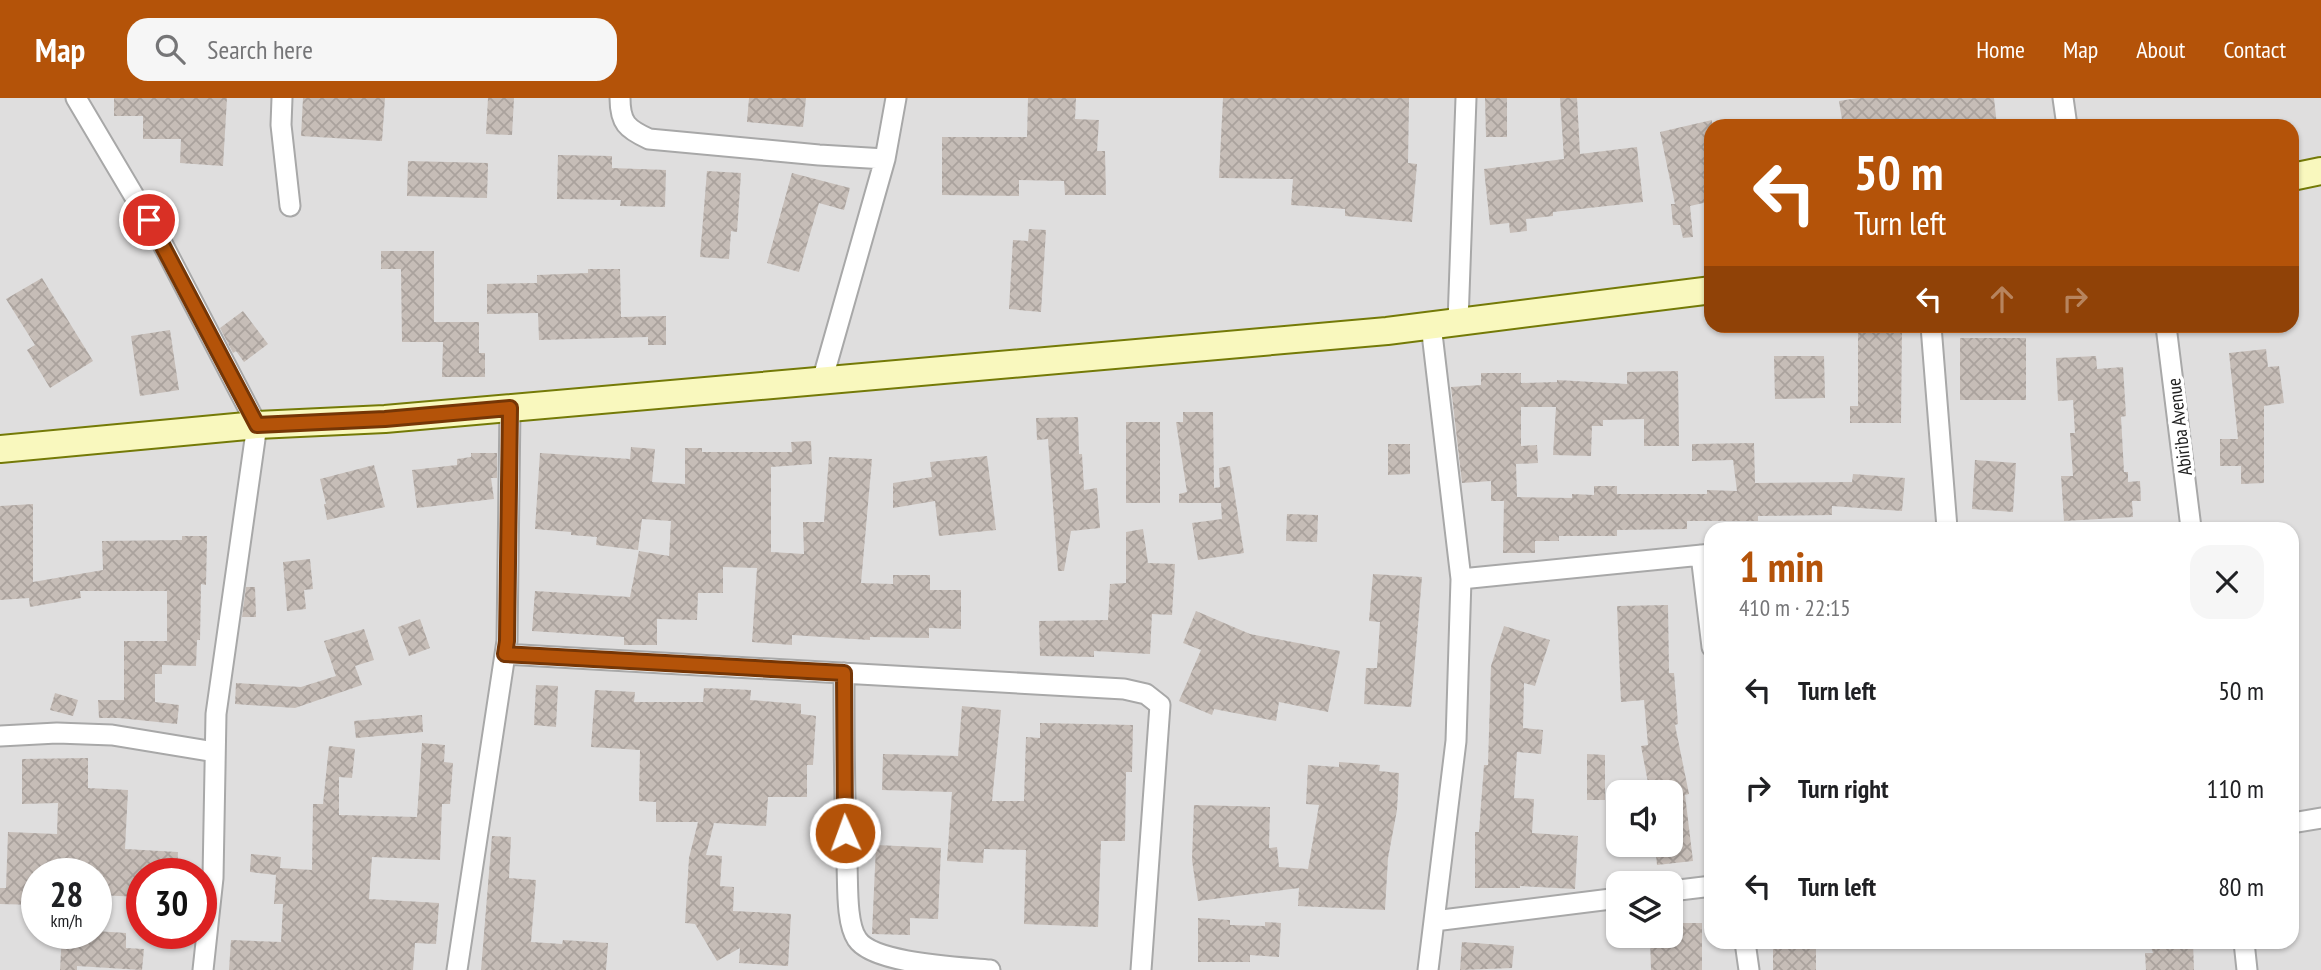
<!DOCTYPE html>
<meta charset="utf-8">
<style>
:root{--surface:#fff;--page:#f6f6f6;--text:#202124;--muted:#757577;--accent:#b45309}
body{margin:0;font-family:"PT Sans Narrow",sans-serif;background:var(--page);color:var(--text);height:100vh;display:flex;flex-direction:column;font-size:26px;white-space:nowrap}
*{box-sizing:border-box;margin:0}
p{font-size:23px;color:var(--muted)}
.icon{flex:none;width:38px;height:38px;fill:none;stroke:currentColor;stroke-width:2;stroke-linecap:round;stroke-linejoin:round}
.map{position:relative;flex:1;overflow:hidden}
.drawer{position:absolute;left:1704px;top:424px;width:595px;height:427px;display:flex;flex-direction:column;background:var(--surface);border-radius:21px;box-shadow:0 2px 5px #0004}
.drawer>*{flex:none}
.banner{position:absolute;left:1704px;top:21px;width:595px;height:214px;border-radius:21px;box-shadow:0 2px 5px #0004;background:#b45309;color:#fff;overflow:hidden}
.tools{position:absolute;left:1606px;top:682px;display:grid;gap:14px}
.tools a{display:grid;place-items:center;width:77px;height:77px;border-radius:14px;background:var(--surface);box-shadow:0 2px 5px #0004;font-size:35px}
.speed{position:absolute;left:21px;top:760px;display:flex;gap:14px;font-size:35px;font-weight:700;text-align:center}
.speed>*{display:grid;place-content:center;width:91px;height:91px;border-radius:50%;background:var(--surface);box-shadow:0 2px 5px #0004;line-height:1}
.speed small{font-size:18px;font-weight:400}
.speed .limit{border:10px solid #d22;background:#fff;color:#111}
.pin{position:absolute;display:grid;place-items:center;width:60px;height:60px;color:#fff;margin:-30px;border:4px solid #fff;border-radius:50%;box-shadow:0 2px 7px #0007}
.me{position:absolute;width:77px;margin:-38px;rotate:358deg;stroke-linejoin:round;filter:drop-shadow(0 0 5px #0008)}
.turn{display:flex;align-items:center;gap:24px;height:147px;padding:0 35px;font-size:32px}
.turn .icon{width:91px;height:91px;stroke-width:2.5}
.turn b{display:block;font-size:49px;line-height:60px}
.lanes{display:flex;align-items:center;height:66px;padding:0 35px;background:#0003;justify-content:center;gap:35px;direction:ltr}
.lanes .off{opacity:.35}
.round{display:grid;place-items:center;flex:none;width:74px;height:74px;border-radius:21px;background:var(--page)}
.headline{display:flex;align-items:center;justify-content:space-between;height:119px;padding:0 35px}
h1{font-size:42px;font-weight:800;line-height:52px;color:var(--accent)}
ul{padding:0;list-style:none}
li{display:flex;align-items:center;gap:21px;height:98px;padding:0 35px}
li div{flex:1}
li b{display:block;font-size:26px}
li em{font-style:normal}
header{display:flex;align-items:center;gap:42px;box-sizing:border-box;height:98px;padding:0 35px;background:var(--accent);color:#fff}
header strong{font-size:33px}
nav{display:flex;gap:38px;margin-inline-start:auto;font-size:24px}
.search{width:490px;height:63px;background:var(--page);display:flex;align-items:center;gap:18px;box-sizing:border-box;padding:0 24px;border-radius:21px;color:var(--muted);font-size:26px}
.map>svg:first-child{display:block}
</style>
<header>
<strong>Map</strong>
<div class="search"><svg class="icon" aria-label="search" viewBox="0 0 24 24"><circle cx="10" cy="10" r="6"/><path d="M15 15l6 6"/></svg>Search here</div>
<nav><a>Home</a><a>Map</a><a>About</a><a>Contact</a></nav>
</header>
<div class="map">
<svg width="2321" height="872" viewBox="0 0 2321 872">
<defs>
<pattern id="building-cross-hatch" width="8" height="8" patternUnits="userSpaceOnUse" patternTransform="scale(1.75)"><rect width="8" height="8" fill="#c6bdb7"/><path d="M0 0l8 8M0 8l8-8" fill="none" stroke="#aaa29d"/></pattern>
</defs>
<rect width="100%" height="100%" fill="#f1eee8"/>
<path fill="#dfdede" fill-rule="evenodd" d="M0,0H2321V872H0ZM1712,28H2292V228H1712ZM1712,430H2292V844H1712ZM1619,695H1671V747H1619ZM37,775H96V835H37ZM142,775H201V835H142ZM1619,786H1671V838H1619Z"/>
<path fill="url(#building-cross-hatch)" d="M114,0H227L223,68L180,65L181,41H143V18H114Z
M303,0H385L382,43L301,38Z
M488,0H514L512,37L486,36Z
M749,0H806L803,29L747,24Z
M1028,0H1076L1075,21L1099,22L1097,53H1105L1106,97H1065L1064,83L1019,82V98L942,97V39H1027Z
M1223,0H1409L1408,65L1417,66L1412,124L1345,118V111L1291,107L1293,81L1219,80Z
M1485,0H1507V39H1486Z
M1560,0H1577L1580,56L1637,49L1643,104L1553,114V118L1526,121L1527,133L1510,135L1509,125L1490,127L1484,71L1564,61Z
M1858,0H1994L1997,28H1843L1839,3Z
M1712,22V103L1690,108L1693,139L1683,140L1680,127H1673L1671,106H1675L1660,34Z
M558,57L612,58V70L666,72L665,109L620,108L621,102L557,101Z
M408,63L488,65L487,100L407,98Z
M707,73L741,75L737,134L731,133L729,161L700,159Z
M792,75L850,90L844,112L819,105L799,174L767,165Z
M1029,131L1046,132L1041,214L1009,211L1013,142L1028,143Z
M381,153H434V224H479V255H485V279H442L443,244H402L401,171H381Z
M588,171H620L621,219L666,218V247H648V239L539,242L538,215L487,216V186L537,185V177L588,175Z
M42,180L93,263L50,290L27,252L35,247L6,201Z
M243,213L268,246L244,264L236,253L233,255L220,230Z
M1858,229H1902L1901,325H1850V308H1858Z
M170,232L179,292L140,298L131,238Z
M1960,240H2026V302H1960Z
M2266,251L2268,269L2279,268L2284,305L2264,308V385L2241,386V368H2220V341H2238L2229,255Z
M1774,258H1824L1825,300L1775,301Z
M2096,258L2097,271L2123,269L2126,318L2121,319L2124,374H2128V384L2140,383L2141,403H2132L2133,419L2064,423L2061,378H2073L2070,335H2075L2073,302L2058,303L2056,260Z
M1678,273L1679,348H1644V321L1603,322V328H1592L1591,358L1553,357L1556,309H1521V348L1537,347L1538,365L1516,366L1517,399L1572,400V396L1594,397V388H1617V396H1707V392L1737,393L1733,362L1692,363V346L1754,345L1755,385L1852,384L1853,376L1905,380L1902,413L1832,408V417L1758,418V423H1687V431L1617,432V438H1559V443H1535V455H1503L1504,403H1491V383L1462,385L1451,289L1481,287V275H1521V285L1557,284V282L1627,286V274Z
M1183,314H1213L1214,390L1220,389L1219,370L1230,368L1244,455L1198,462L1192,425L1222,421L1221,405H1179V396L1187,394L1176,324H1183Z
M1078,319L1079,356H1082L1084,392L1097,390L1100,430L1071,433L1064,473H1058L1048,341L1037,342L1036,320Z
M1126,324H1160V405H1126Z
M811,343L812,366L771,369V454L804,456L803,424H824L829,359L872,361L861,485L893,486V477H930V492H961V531L929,530V540L870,539V542L792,537V547L752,544L757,470L723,469V495H698L697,522L657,521V547H624V539L532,533L535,493L630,499L639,453L669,458L671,423L642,421L638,452L596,447L597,439L571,437V434L535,431L540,355L630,361L631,349L655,351L652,384L685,386V350H702V354H792L791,344Z
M1388,346H1410V376L1388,377Z
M471,355H497V380H491L494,401L417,410L412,372L457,367V361L471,359Z
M987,358L996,432L939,438L935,403L893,410V385L932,379L930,364Z
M1975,362L2016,365L2013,414L1972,411Z
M374,367L385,409L327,422L324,406H326L320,381Z
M33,406V484L103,472L102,443L182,442V438H207L206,487L201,486L200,542H197L196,568L162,567V576H155V604L179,607L177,626L119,620H99L98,602H124V543H167V493H80L81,500L30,509L29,500L0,502V408Z
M1287,416L1318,417L1317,444L1286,443Z
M1143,431L1148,465L1175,466L1172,517L1152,516L1150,556L1094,553V559L1040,558L1039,523L1108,522L1110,486L1126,485V434Z
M310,461L313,491L304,492L306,511L287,513L283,464Z
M1373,476L1422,479L1411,609L1364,606L1366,570H1377L1380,524L1369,523Z
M246,489H255L256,519H242Z
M1668,507L1669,575H1674L1678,626L1675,627L1689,696L1685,697L1693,763L1657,767L1655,747H1671V695H1650L1641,648L1648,647L1644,602L1621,604L1617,508Z
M1196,513L1250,536L1340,553L1328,614L1279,604L1276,623L1214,611L1212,617L1179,603L1201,552L1183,545Z
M420,521L430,550L409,558L398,529Z
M1504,528L1550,542L1535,588L1524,585L1523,630L1543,632L1541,656L1517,654L1514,700L1534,701L1532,735L1578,738L1575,791L1520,788V790H1475V734H1479L1484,667H1488L1491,568Z
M364,531L374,562L355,568L362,587L295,610L235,606L236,585L301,589L336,578L324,543Z
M536,587L558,588L556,629L534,627Z
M704,590L751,592L750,602L801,606V616L816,618L813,667H807V699H768L766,728L714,725L706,757L722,758L720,788L734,789L733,813L791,816L788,868L739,865L740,850L717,863L695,826L685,825L689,760L698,724H656V704L639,703L640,652L591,649L595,592L635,594L634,604H703Z
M55,595L78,602L73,618L50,612Z
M962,608L1001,612L992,703H1024L1026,639L1040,640V625L1133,627L1132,674H1126L1125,743H1101L1098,829L1024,826L1026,752L984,751L983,765L947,763L952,694L882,692L883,656L958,658Z
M422,617L423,634L356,640L354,623Z
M422,645L445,647L444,664L453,665L450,706H442L440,762L372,759L369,801L439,805L436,846L415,845L413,872H229L231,842L281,844L283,806H274L276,777L250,774L251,756L281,759L280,770L312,772L313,706H323L329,648L355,651L352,680L339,679V717L417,719Z
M1587,656L1605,657V702H1587Z
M88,660V690L128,692L125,751L178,754L177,775H142V799L96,797V775H37V807L0,806V790H6L8,734L57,736L58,705L22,706V661Z
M1339,664L1380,667L1379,673L1399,675L1397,712L1388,760L1385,812L1298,808L1299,790L1198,803L1192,762L1194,707L1270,709L1269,750L1277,749L1279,769L1308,771L1319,707L1306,706L1308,667L1339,669Z
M492,738L511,739L509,780L536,782L531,844L562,846L563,842L608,845L606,872H481Z
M876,747L941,750L938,821L910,820V837L872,836Z
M1198,820L1230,822V827L1265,828V824L1281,825L1279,859L1250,857V864H1198Z
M1671,825H1702V872H1651L1650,838H1671Z
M96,833L126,835V850L144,851L142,872L77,868V872H60L62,835H96Z
M1462,844L1514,848L1512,870L1460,872Z
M1773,844L1816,845V872H1773Z
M2149,844H2193L2194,872H2146L2145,855H2153Z"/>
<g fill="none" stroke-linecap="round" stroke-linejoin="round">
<defs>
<path id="street" d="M76,0L162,145L257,327L216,616L213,780L203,872
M282,0L281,27L290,108
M620,0C620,25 627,31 649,41L819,57L885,61
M2063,0L2067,28
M1458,224L1466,0
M1931,228L1947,430
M2166,228L2191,430
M822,283L885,61L896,0
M1701,457L1712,549
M1461,481L1712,456
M505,556L1124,591L1146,596L1160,607L1141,872
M844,575C844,639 844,703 847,767C848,786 846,825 857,841C873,866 961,869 990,872
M0,638L57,635L112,637L215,654
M2292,725L2321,720
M1671,793L1712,788
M1434,823L1619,800
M1745,844L1749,872
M2244,844L2247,872
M457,872L507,543L510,310
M1428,872L1456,643L1461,481L1431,227"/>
<path id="secondary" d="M2292,79L2321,73
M0,351L257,327L385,321L1387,233L1712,192"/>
</defs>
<use href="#street" stroke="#a8a8a8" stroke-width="23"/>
<use href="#secondary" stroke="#747a07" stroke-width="30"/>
<use href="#street" stroke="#fff" stroke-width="19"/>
<use href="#secondary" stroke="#f9f8be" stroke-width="26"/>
</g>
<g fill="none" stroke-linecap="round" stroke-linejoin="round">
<defs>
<path id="route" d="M149,122L257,327L385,321L510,310L507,543L505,556L844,575L845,735"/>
</defs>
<use href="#route" stroke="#753606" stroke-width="18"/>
<use href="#route" stroke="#b45309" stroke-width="12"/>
</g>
<g text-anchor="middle" stroke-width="7" stroke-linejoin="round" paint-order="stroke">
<g font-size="19" fill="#212121" stroke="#fff">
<text transform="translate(2179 329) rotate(-97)" y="7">Abiriba Avenue</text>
</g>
</g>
</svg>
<div class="tools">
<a><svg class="icon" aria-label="sound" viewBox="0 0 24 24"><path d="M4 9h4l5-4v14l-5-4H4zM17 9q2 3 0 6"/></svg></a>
<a><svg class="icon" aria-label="layers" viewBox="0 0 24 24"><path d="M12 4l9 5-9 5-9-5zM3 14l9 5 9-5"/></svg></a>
</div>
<div class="speed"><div>28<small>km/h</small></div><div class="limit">30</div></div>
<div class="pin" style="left:149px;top:122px;background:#d93025"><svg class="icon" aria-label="arrive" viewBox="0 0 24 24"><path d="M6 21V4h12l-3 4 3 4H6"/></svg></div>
<svg class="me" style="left:845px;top:735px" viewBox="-20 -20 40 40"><circle r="17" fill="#b45309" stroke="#fff" stroke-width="3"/><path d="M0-11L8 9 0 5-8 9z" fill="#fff"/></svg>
<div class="banner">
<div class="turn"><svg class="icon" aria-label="left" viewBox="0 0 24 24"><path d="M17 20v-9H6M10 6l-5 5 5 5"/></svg><div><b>50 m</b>Turn left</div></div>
<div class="lanes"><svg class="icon" aria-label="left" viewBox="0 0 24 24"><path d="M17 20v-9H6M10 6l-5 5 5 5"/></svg><svg class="icon off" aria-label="ahead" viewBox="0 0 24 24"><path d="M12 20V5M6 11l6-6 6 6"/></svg><svg class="icon off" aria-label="right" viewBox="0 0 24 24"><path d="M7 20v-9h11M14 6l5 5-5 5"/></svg></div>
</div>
<section class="drawer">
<div class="headline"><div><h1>1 min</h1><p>410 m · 22:15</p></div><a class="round"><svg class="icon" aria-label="close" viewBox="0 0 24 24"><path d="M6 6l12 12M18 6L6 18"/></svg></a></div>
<ul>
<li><svg class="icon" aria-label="left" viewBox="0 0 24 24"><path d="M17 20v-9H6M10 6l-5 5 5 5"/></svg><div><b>Turn left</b></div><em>50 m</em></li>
<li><svg class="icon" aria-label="right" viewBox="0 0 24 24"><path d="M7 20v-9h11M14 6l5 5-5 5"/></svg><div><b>Turn right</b></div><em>110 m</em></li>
<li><svg class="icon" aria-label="left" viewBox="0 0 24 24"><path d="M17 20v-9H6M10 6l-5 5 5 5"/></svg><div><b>Turn left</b></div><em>80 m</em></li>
</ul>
</section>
</div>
